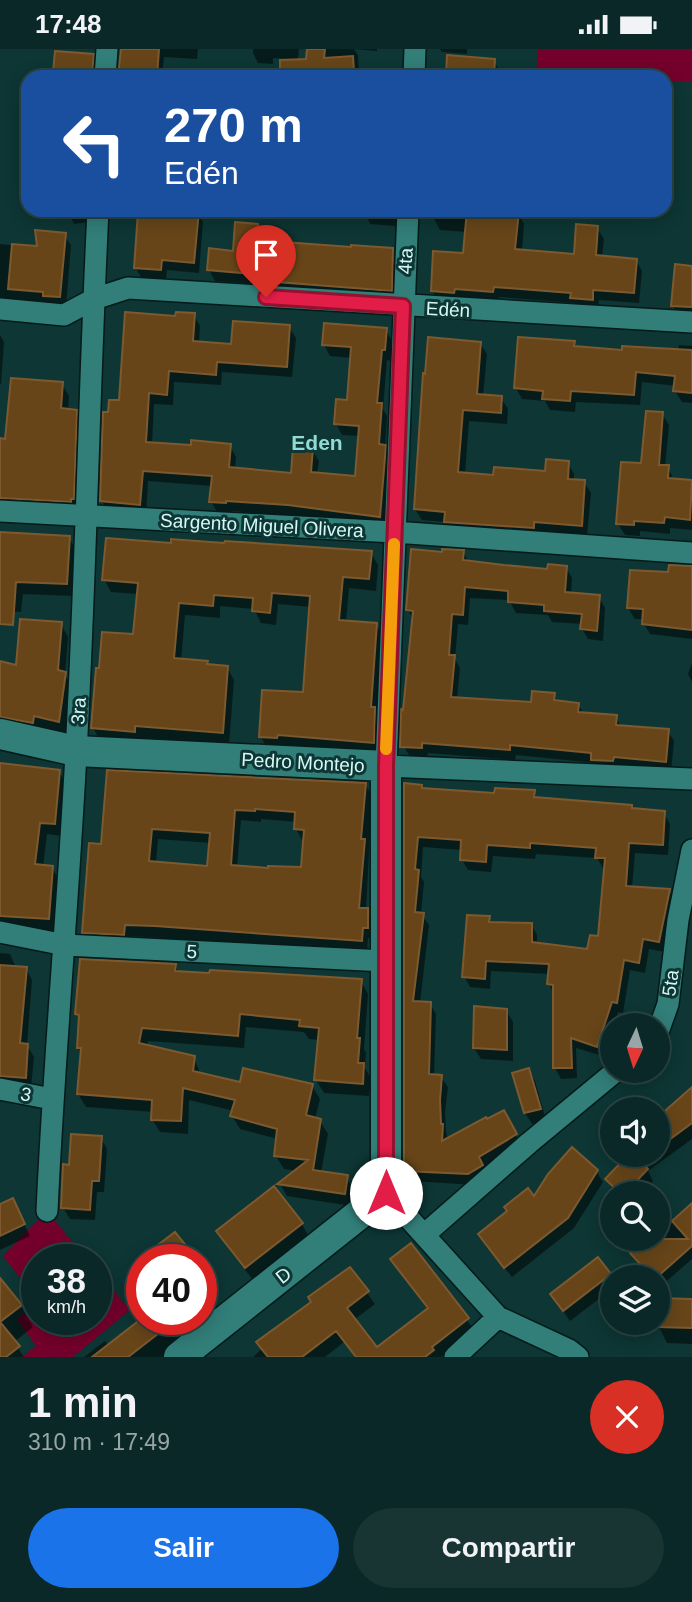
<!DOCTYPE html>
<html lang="es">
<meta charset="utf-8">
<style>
:root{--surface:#0a2827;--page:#183433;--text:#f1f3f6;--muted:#99a6a7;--line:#2a4444;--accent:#1a73e8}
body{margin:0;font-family:Arial,sans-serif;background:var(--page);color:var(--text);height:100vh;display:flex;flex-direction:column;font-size:26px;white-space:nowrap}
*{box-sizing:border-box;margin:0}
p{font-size:23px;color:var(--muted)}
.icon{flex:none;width:38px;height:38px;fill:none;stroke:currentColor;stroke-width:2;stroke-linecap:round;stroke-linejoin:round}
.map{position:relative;height:1308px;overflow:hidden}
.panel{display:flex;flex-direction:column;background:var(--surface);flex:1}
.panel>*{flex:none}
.top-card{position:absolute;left:21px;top:21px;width:651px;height:147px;border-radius:21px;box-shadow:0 4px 18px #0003,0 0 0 2px var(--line);background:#1a4fa0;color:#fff;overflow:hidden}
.needle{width:46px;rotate:184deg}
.controls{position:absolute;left:600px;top:964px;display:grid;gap:14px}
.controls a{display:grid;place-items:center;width:70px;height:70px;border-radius:50%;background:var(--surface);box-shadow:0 4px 18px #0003,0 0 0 2px var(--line);font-size:35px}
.speed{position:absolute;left:21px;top:1195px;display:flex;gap:14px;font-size:35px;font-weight:700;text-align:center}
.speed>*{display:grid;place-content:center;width:91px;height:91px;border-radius:50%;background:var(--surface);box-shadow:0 4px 18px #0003,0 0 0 2px var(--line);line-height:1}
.speed small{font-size:18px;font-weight:400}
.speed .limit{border:10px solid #d22;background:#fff;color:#111}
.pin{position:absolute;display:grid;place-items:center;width:60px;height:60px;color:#fff;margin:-72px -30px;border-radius:50% 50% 50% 0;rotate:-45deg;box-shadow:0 0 7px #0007}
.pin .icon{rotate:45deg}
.me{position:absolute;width:77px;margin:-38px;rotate:0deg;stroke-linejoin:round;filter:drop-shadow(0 0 5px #0008)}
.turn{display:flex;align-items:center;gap:24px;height:147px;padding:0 28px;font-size:32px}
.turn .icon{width:91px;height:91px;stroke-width:2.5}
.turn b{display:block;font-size:49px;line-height:60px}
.round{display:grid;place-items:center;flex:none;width:74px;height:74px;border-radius:37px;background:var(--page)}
.headline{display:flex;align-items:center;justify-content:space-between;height:119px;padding:0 28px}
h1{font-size:42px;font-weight:700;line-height:52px}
.primary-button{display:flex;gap:14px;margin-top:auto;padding:14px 28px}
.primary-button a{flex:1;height:80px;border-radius:42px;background:var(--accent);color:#fff;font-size:28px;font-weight:700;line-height:80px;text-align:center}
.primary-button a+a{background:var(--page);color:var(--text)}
.status{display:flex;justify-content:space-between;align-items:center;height:49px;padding:0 35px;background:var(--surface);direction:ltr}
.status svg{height:19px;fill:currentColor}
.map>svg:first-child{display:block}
</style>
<div class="status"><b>17:48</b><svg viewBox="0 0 49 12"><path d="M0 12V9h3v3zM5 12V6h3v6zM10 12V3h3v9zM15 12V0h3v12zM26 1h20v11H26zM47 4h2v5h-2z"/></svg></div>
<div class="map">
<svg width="692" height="1308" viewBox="0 0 692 1308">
<rect width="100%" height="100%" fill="#0d3634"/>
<path fill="#74012b" d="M538,0H692V32H665V28H536Z
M47,1162L87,1211H37V1250L3,1207Z
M96,1221L130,1261L73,1308H22L36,1297L17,1270L37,1255V1270H96Z"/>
<path fill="#0007" fill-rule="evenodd" d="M126,0H198L197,10L164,8L162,28H120Z
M253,0H299L298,11L273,9V15L258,14L253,4Z
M308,0H377V2L354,0L358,6L359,28H309L307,23Z
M440,0H467V5L442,3Z
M57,4L92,6L99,17L98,28H55Z
M449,8L494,12L500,23V28H447Z
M28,61V91L22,78L20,62Z
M67,161H88L89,173L74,175Z
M129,161L197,163L203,173L199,224L167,221L166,230L141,228L135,218L140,163L131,164Z
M364,161H398L396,177L370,175Z
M435,161H503L518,164L524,175L522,202L576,207L597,179L604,190L602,208L636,211L642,222L639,254L599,251L598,261L578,260L575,254L499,248V254L439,253L432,242L465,206L467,183L440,181L434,170Z
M257,176L263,187V193L392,201L399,212L397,252L272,242L269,236L215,232L209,221L234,204Z
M64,186L71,196L66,258L51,257L49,254L0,249V195L49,200Z
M692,219V268L679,267L673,257Z
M194,266L200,277L199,294L233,297L289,278L296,289L292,328L222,323L221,336L174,333L173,356L154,355L152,395L192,398L230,397L236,408L235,421L292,426L312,401L319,412L317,425L357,428L360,387L342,386L336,375L348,353L352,309L330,307L324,296L386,280L392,292L391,312L387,311L383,360L387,367L385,398L391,409L386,478L295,467L232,462L231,465L218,464L211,453L212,437L148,432L146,467L108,463L102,452L109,365L120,353L177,269Z
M0,286L4,293L1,335H0Z
M574,293L577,299L624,303L678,302L679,296L692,297V354L682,353L675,342L676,337L642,333L640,356L576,353L575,363L550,361L545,352L522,350L516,339Z
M480,294L487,305L483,347L501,349L508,360L507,375L469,372L465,425L495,428L547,424L568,414L574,425V432L584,433L591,444L587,487L453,484L446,473L422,471L415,460Z
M62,335L69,347L68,362H76L83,375L80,462L0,459V390L7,391Z
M662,365L669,376L665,418H668L674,432L692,434V481L670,479V485L640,482V487L625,486L618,475Z
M0,485L69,488L76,501L73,547L23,545L21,563L0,562Z
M463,503L469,513L549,522L566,518L572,529L571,546L599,548L605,559L603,592L588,590L582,580L583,575L552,573L548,566L516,564L509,551L470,549L468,576L458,575L455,610L460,619L457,650L533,655L554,646L558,654L578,655L584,665L616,668L622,679L668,682L674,692L671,723L599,721L595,714L516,706L515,711L428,704L427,709L409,706L402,695L414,572L408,561L444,504Z
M371,504L378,516L376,542L349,539L346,573L376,575L383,588L378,666L381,672L380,705L268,700L260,687L304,645L311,558L278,555L276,576L261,574L254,560L220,557V569L185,566L181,612L227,618L234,631L229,696L141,689V694L100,691L93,679L135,587L138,545L111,543L104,530Z
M692,518V590L650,585L644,575V570H635L628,559Z
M61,575L68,588L65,626L72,638L66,685L0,683V613L18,617Z
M692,614V633L688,625Z
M0,716L59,722L66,735L61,787L47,785L43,818H52L59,831L55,882L0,878Z
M109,723L365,735L372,746L366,861L374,872V890L368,889L367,902L131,887L130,896L90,894L84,883L103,796ZM261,770L296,773V780L302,791H305L302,820L237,818L241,771L261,773ZM158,790L211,794L209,819L156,814Z
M405,736L422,740L496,746L534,743L538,751L664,764L670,775L668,806L635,804L632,839L669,842L675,852L665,903L649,900L645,924L630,921L623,964L618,963L603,1007L576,999L577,1029L561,1030L555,1019L554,945L549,935L550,925L491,922L490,940L470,938L464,927L489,869L492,875H531L537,886V896L589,902L600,890L606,819H603L597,809L536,805L535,810L493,807L491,823L468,821L462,811V801L423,798L421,828L424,833L421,865L429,876L420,954L430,955L436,965L434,1027L441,1028L448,1038L445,1063L446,1083L448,1091L504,1064L521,1096L484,1120L488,1127L475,1136L412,1132L406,1121Z
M0,904L10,905L16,919L26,920L32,931L27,996L34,1008L31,1039L0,1037Z
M175,916L179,924L361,932L368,945L364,1000L366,1004L365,1019L371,1029L369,1047L324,1044L316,1031L320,991L309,990L304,983L246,978L244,999L148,992L147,998L194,1009L201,1026L241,1035L312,1037L320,1050L315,1070L320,1072L328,1085L321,1124L346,1128L354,1141L351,1157L287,1147L280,1135L297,1122L284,1120L276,1107L278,1090L240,1080L232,1067L234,1062L189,1051L188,1085L160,1083L152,1070L153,1063L86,1058L78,1045L82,1005L78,998L81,972L77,965Z
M506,961L513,973V1012L481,1010L474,999Z
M529,1021L535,1032L546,1071L532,1075L525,1064Z
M692,1044V1090L648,1122L653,1132L641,1144H617L607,1130L630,1106H658V1070Z
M101,1089L107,1100L104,1143H97L95,1171L70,1170L63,1159L70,1117Z
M596,1122L603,1133L574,1179L512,1228L486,1196L534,1150Z
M274,1139L302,1175L311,1192L256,1235L228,1199L218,1182Z
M692,1156V1210L660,1238L658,1228H651L632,1204L658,1190V1187Z
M0,1157L18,1162L30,1187L0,1201Z
M410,1196L475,1282L441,1308H356L344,1293L325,1308H253L350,1220L375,1255L354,1271L377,1300L429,1261L392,1210Z
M186,1200L192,1211H154Z
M598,1211L612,1231V1240L570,1272L552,1246Z
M142,1227V1250L132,1234Z
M0,1232L21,1257L33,1278L14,1293L24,1308H0Z
M692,1252V1295L667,1294L657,1274Z
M142,1264V1270H185L193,1283L168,1308H84L105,1292L109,1297L140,1273L137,1267Z"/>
<path fill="#674519" stroke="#7c592f" stroke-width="2" fill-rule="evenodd" d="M121,0H159L157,28H118Z
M307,0H325L324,9L353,7L354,23L322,25L280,22V11L306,10Z
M55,2L94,5L92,26L53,23Z
M447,6L495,10L494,28L446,26Z
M174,161H199L194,214L162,211L161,221L134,219L138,163L173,166Z
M467,161L519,162L515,200L574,205L576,175L598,177L596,206L637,210L634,244L593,241V251L570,249L571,244L494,238L493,243L455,240L454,244L431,242L433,202L463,204Z
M235,173L258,175L257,191L351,198V196L393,199L392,242L264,232L265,226L207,221L209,199L233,202Z
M35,181L66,184L60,248L43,247V243L8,240L12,195L37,197Z
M675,215L692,217V258L671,257Z
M125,263L175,267L176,263L195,264L193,292L231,295L233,272L290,276L287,318L217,313L216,326L169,322L167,346L149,344L146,393L191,396V391L231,395L229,418L291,424L293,398L313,399L311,423L355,427L359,377L334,375L336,350L347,351L351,298L322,296L324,274L387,279L385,301H382L377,354H382L379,395L386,396L380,468L288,456L226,452V454L209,453L212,427L143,422L140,456L100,452L103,363H108L109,351H119Z
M428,288L481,293L477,345L502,347L501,364L463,361L458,423L493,426L494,418L545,422L546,410L569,412L568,430L585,431L582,477L534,473V479L444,473L445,463L414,460L423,324L425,325Z
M518,288L575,292L574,297L622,301V297L692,301V344L673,342L675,327L636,323L634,346L571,342L570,352L542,350L543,342L514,339Z
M11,329L63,333L61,359L77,361L74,450H71V453L0,449V389L5,390Z
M646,362L663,363L659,416H669L668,429L692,431L690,471L665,468L664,474L634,472V476L616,475L621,413L641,414Z
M0,483L70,487L67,535L16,533L13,576L0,575Z
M106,489L171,494V490L224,494L225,492L372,502L369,530L343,528L339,571L377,574L371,658H375L374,694L278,686L277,689L259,688L262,641L303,643L310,547L272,544L270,564L252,562L253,549L214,546L213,557L179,554L174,609L208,612L207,615L228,617L223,684L135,677V683L91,679L96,619H99L102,583L133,585L138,534L102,531Z
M411,500L442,503V500L464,501L463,511L504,516L547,520L548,515L567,517L565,543L600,546L597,582L580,580L582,565L544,562V556L508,553V542L465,538L463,566L452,565L449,606H455L451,648L531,653L532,642L555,644L554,651L579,654L578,663L617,666L616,676L669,680L666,713L614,708L613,712L591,711V704L510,696V701L422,694V699L400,698L401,660L403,661L413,562L406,561Z
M669,516L692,517V581L642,575L643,560L627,559L630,521L668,523Z
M20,570L62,573L58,621L66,623L59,673L34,667L33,674L0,668V612L16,616Z
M0,714L60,721L55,775L40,774L35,815L53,817L49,870L0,867Z
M107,721L366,734L361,790H365L359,859H368V879H363L362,892L155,877L125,876L124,886L82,884L89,794L101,795ZM255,760L295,763L294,780L304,781L301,818L268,817V819L231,816L235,761L255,762ZM152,780L210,784L207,817L149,812Z
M404,734L422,736V739L494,744L495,739L535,741L534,748L632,756V759L665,762L663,796L629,794L626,837L670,840L659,893L643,890L639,914L624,911L617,954L612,953L597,998L571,989L572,1019H553V936L547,935L549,915L486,912L485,930L462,928L467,866L490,867L489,873L532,874V893L587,900L590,886L598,887L605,809H595L596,799L530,794V799L487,796L486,813L460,811L461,791L418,788L415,820L419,821L415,863L424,864L413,952L431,953L429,1025L442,1026L440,1051L441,1075H443L442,1092L486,1068L487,1070L504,1061L517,1085L479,1108L483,1116L468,1125L404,1122Z
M80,910L176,915L175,922L209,924L210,921L362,930L357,989H360L358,1014H364L363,1035L314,1031L319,979L299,977L300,971L240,965L238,987L142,979L139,994L195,1007L193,1022L240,1033L243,1019L313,1035L306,1066L321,1070L313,1121L348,1126L345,1145L277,1135L308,1111L274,1107L277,1080L230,1067L235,1051L183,1039L181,1072L151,1071L152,1051L77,1045L81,999H77L79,966L75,965Z
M0,916L27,918L20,994L28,995L26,1029L0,1027Z
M474,957L507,960V1001L473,999Z
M529,1019L541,1060L524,1064L512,1024Z
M692,1038V1074L658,1099V1068Z
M71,1085L102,1087L99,1132H92L90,1161L61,1159L63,1115L69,1116Z
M572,1098L598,1121L568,1169L504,1219L478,1185L507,1162L504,1158L528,1139L534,1147L548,1125Z
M628,1106H634L648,1120L625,1144H620L605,1130Z
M274,1137L303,1174L245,1219L216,1182Z
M13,1149L25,1175L0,1187V1155Z
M692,1154V1197L657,1228H652L630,1204L646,1190H688L672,1172Z
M175,1183L188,1199L173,1211H138Z
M411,1194L469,1269L432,1298L434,1301L425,1308H356L336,1282L302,1308H268L256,1293L311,1253L308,1248L350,1218L369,1242L347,1259L377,1298L428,1259L390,1210Z
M598,1208L611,1225L563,1262L550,1245Z
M0,1229L22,1256L0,1273L20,1297L6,1308H0Z
M658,1249L692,1250V1279L658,1278Z
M141,1270H149L159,1284L128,1308H92Z"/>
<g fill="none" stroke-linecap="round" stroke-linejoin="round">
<defs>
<path id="street" d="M105,28L107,0
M414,28L415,0
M408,161L386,717L692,730
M0,260L64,266L94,250L128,239L692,273
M0,462L394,483L692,504
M0,883L65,896L385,912
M658,983L668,955L678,871L692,801
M0,1040L52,1050
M386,1144L498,1268L569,1301L578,1308
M47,1162C54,1009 68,857 76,704C86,523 89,342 98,161
M425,1185L529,1094L616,1022
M455,1308L498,1268"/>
<path id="secondary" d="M0,685L76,702L386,717V1144L179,1308"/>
</defs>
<use href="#street" stroke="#041b1a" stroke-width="24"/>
<use href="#secondary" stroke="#041b1a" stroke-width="33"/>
<use href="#street" stroke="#327e79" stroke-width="21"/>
<use href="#secondary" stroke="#327e79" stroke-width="30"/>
</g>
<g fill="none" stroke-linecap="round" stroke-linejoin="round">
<defs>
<path id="route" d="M266,248L403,257L386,717V1144"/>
</defs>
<use href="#route" stroke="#92132f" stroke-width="18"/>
<use href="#route" stroke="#e11d48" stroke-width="12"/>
<path stroke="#f59e0b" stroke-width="12" d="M386,700L394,495"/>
</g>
<g text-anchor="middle" stroke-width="6" stroke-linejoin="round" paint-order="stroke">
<g font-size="19" fill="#d4f8f5" stroke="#0d3634">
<text transform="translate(405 212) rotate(-87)" y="7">4ta</text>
<text transform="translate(448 260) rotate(3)" y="7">Edén</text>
<text transform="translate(262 476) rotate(3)" y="7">Sargento Miguel Olivera</text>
<text transform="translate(78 662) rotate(-87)" y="7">3ra</text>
<text transform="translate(303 713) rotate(3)" y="7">Pedro Montejo</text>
<text transform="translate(192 902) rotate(3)" y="7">5</text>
<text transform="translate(670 934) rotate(-82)" y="7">5ta</text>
<text transform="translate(26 1045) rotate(11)" y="7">3</text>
<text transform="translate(283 1226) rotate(-38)" y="7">D</text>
</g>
<g font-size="21" font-weight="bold" fill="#90dbd5" stroke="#0d3634">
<text x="317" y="401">Eden</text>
</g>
</g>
</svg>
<div class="controls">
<a><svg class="needle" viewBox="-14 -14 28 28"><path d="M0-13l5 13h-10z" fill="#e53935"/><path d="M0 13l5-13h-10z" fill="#99a6a7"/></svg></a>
<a><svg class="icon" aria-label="sound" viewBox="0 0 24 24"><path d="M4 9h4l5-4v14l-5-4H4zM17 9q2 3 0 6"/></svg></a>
<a><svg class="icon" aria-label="search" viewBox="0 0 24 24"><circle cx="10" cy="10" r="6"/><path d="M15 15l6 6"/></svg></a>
<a><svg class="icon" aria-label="layers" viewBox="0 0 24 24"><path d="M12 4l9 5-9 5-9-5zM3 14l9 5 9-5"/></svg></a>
</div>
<div class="speed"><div>38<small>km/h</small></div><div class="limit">40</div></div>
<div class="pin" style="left:266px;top:248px;background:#d93025"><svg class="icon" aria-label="arrive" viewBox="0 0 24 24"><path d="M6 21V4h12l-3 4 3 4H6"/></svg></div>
<svg class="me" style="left:386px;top:1144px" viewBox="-20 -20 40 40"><circle r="19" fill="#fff"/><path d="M0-13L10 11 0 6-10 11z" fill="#e11d48"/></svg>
<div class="top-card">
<div class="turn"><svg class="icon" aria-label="left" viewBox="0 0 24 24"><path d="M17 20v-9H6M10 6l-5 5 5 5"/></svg><div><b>270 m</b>Edén</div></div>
</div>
</div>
<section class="panel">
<div class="headline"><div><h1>1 min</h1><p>310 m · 17:49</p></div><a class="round" style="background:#d93025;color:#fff"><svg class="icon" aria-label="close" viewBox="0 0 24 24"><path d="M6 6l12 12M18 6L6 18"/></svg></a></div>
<div class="primary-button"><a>Salir</a><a>Compartir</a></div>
</section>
